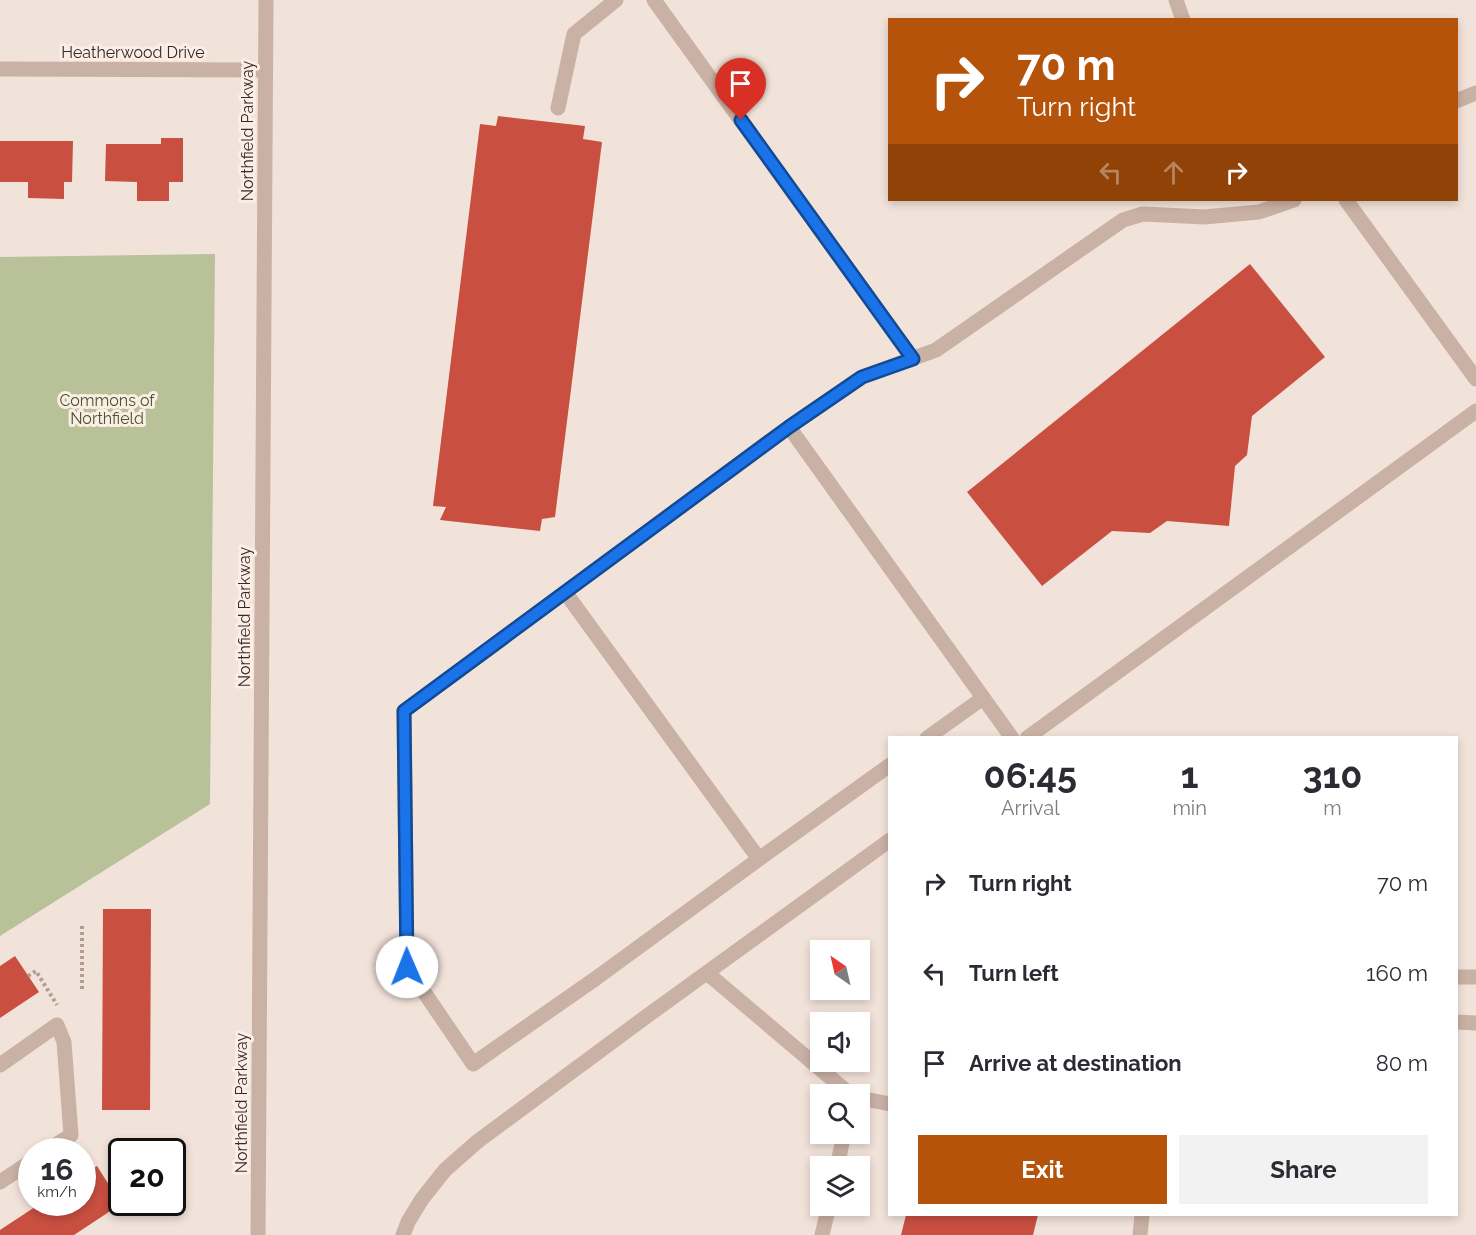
<!DOCTYPE html>
<style>
:root{--surface:#fff;--page:#f2f2f3;--text:#2b2b33;--muted:#7c7c81;--accent:#b45309}
body{margin:0;font-family:Raleway,sans-serif;background:var(--page);color:var(--text);height:100vh;display:flex;flex-direction:column;font-size:22px;white-space:nowrap}
*{box-sizing:border-box;margin:0}
p{font-size:20px;color:var(--muted)}
.icon{flex:none;width:33px;height:33px;fill:none;stroke:currentColor;stroke-width:2;stroke-linecap:round;stroke-linejoin:round}
.map{position:relative;flex:1;overflow:hidden}
.drawer{position:absolute;left:888px;top:736px;width:570px;height:480px;display:flex;flex-direction:column;background:var(--surface);border-radius:0px;box-shadow:0 3px 9px #0003}
.drawer>*{flex:none}
.banner{position:absolute;left:888px;top:18px;width:570px;height:183px;border-radius:0px;box-shadow:0 3px 9px #0003;background:#b45309;color:#fff;overflow:hidden}
.needle{width:39px;rotate:326deg}
.buttons{position:absolute;left:810px;top:940px;display:grid;gap:12px}
.buttons a{display:grid;place-items:center;width:60px;height:60px;border-radius:0px;background:var(--surface);box-shadow:0 3px 9px #0003;font-size:30px}
.speed{position:absolute;left:18px;top:1138px;display:flex;gap:12px;font-size:30px;font-weight:700;text-align:center}
.speed>*{display:grid;place-content:center;width:78px;height:78px;border-radius:50%;background:var(--surface);box-shadow:0 3px 9px #0003;line-height:1}
.speed small{font-size:15px;font-weight:400}
.speed .limit{border:3px solid #111;border-radius:9px;background:#fff;color:#111}
.pin{position:absolute;display:grid;place-items:center;width:51px;height:51px;color:#fff;margin:-62px -26px;border-radius:50% 50% 50% 0;rotate:-45deg;box-shadow:0 0 6px #0007}
.pin .icon{rotate:45deg}
.me{position:absolute;width:66px;margin:-33px;rotate:359deg;stroke-linejoin:round;filter:drop-shadow(0 0 4px #0008)}
.turn{display:flex;align-items:center;gap:21px;height:126px;padding:0 30px;font-size:27px}
.turn .icon{width:78px;height:78px;stroke-width:2.5}
.turn b{display:block;font-size:42px;line-height:51px}
.lanes{display:flex;align-items:center;height:57px;padding:0 30px;background:#0003;justify-content:center;gap:30px;direction:ltr}
.lanes .off{opacity:.35}
.eta{display:flex;justify-content:space-evenly;align-items:center;height:102px;text-align:center}
.eta b{font-size:36px;font-weight:700;line-height:42px}
.primary-button{display:flex;gap:12px;margin-top:auto;padding:12px 30px}
.primary-button a{flex:1;height:69px;border-radius:0px;background:var(--accent);color:#fff;font-size:24px;font-weight:700;line-height:69px;text-align:center}
.primary-button a+a{background:var(--page);color:var(--text)}
ul{padding:0;list-style:none}
li{display:flex;align-items:center;gap:18px;height:90px;padding:0 30px}
li div{flex:1}
li b{display:block;font-size:22px}
li em{font-style:normal}
.map>svg:first-child{display:block}
</style>
<div class="map">
<svg width="1476" height="1235" viewBox="0 0 1476 1235">
<rect width="100%" height="100%" fill="#f2e3da"/>
<path fill="#b9c199" d="M215,254L210,804L0,936V257Z"/>
<path fill="#c94f41" d="M498,116L585,126L583,139L602,142L555,517L542,519L540,531L440,520L446,507L433,506L480,124L496,126Z
M161,138H183V182H169V201H137V182L105,181L106,144H161Z
M0,141H73L72,182H64V199L28,198V182H0Z
M1250,264L1325,357L1252,416L1247,455L1235,466L1229,526L1167,521L1150,533L1112,531L1042,586L967,492Z
M103,909H151L150,1110H102Z
M15,956L39,992L0,1018V966Z
M97,1166L121,1204L74,1235H0V1230L41,1203H82V1176Z
M906,1215H1038L1033,1235H901Z"/>
<g fill="none" stroke-linecap="round" stroke-linejoin="round">
<path stroke="#b69b90" stroke-width="4" stroke-dasharray="3 3" stroke-linecap="butt" d="M28,976L36,971L57,1005
M82,989V923"/>
<path stroke="#cab1a5" stroke-width="15" d="M654,0L913,359
M1176,0L1183,20
M1456,101L1476,93
M558,108L574,34L616,0
M1346,200L1476,379
M789,427L1012,738
M565,592L759,859L890,765
M927,738L983,698
M1027,738L1476,411
M759,859L595,979L473,1064L407,967L404,711L789,427L862,377L936,350L1123,220L1143,214L1204,217L1259,212L1294,200
M707,973L851,1095
M1456,977H1476
M1456,1022L1476,1023
M0,1065L57,1025L64,1042L71,1135L45,1152
M860,1098L890,1104
M837,1167L844,1134
M0,1182L32,1161
M403,1235L408,1222L422,1199L445,1170L478,1141L647,1016L890,840
M822,1235L829,1206
M1140,1235L1142,1215"/>
<path stroke="#cab1a5" stroke-width="15" d="M0,69L265,70
M258,1235L266,0"/>
</g>
<g fill="none" stroke-linecap="round" stroke-linejoin="round">
<defs>
<path id="route" d="M407,967L404,711L789,427L862,377L913,359L741,120"/>
</defs>
<use href="#route" stroke="#114b97" stroke-width="15"/>
<use href="#route" stroke="#1a73e8" stroke-width="10"/>
</g>
<g text-anchor="middle" stroke-width="6" stroke-linejoin="round" paint-order="stroke">
<g font-size="16" fill="#362927" stroke="#faeee6">
<text x="133" y="58">Heatherwood Drive</text>
<text transform="translate(247 131) rotate(-90)" y="6">Northfield Parkway</text>
<text transform="translate(244 617) rotate(-90)" y="6">Northfield Parkway</text>
<text transform="translate(241 1103) rotate(-90)" y="6">Northfield Parkway</text>
</g>
<g font-size="16" fill="#4b552a" stroke="#faeee6">
<text x="107" y="406">Commons of<tspan x="107" dy="18">Northfield</tspan></text>
</g>
</g>
</svg>
<div class="buttons">
<a><svg class="needle" viewBox="-14 -14 28 28"><path d="M0-13l5 13h-10z" fill="#e53935"/><path d="M0 13l5-13h-10z" fill="#7c7c81"/></svg></a>
<a><svg class="icon" aria-label="sound" viewBox="0 0 24 24"><path d="M4 9h4l5-4v14l-5-4H4zM17 9q2 3 0 6"/></svg></a>
<a><svg class="icon" aria-label="search" viewBox="0 0 24 24"><circle cx="10" cy="10" r="6"/><path d="M15 15l6 6"/></svg></a>
<a><svg class="icon" aria-label="layers" viewBox="0 0 24 24"><path d="M12 4l9 5-9 5-9-5zM3 14l9 5 9-5"/></svg></a>
</div>
<div class="speed"><div>16<small>km/h</small></div><div class="limit">20</div></div>
<div class="pin" style="left:741px;top:120px;background:#d93025"><svg class="icon" aria-label="arrive" viewBox="0 0 24 24"><path d="M6 21V4h12l-3 4 3 4H6"/></svg></div>
<svg class="me" style="left:407px;top:967px" viewBox="-20 -20 40 40"><circle r="19" fill="#fff"/><path d="M0-13L10 11 0 6-10 11z" fill="#1a73e8"/></svg>
<div class="banner">
<div class="turn"><svg class="icon" aria-label="right" viewBox="0 0 24 24"><path d="M7 20v-9h11M14 6l5 5-5 5"/></svg><div><b>70 m</b>Turn right</div></div>
<div class="lanes"><svg class="icon off" aria-label="left" viewBox="0 0 24 24"><path d="M17 20v-9H6M10 6l-5 5 5 5"/></svg><svg class="icon off" aria-label="ahead" viewBox="0 0 24 24"><path d="M12 20V5M6 11l6-6 6 6"/></svg><svg class="icon" aria-label="right" viewBox="0 0 24 24"><path d="M7 20v-9h11M14 6l5 5-5 5"/></svg></div>
</div>
<section class="drawer">
<div class="eta">
<div><b>06:45</b><p>Arrival</p></div>
<div><b>1</b><p>min</p></div>
<div><b>310</b><p>m</p></div>
</div>
<ul>
<li><svg class="icon" aria-label="right" viewBox="0 0 24 24"><path d="M7 20v-9h11M14 6l5 5-5 5"/></svg><div><b>Turn right</b></div><em>70 m</em></li>
<li><svg class="icon" aria-label="left" viewBox="0 0 24 24"><path d="M17 20v-9H6M10 6l-5 5 5 5"/></svg><div><b>Turn left</b></div><em>160 m</em></li>
<li><svg class="icon" aria-label="arrive" viewBox="0 0 24 24"><path d="M6 21V4h12l-3 4 3 4H6"/></svg><div><b>Arrive at destination</b></div><em>80 m</em></li>
</ul>
<div class="primary-button"><a>Exit</a><a>Share</a></div>
</section>
</div>
